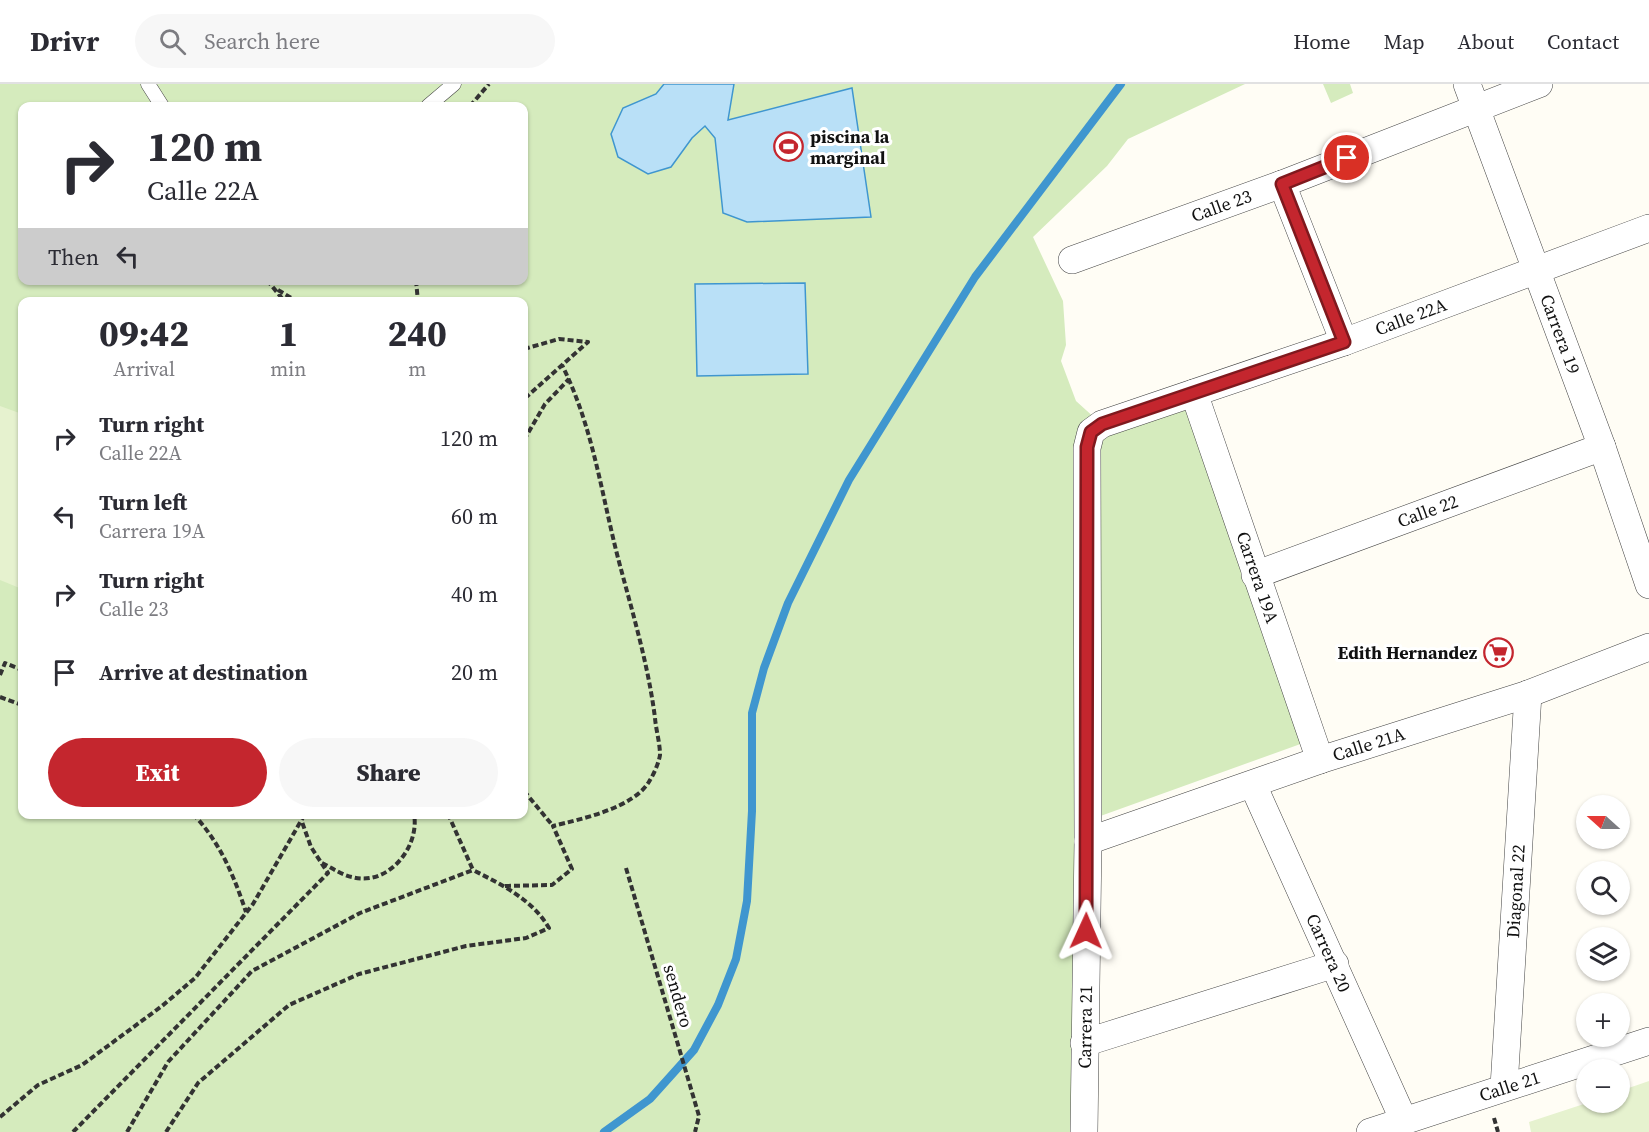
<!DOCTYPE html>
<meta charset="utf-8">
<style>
:root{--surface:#fff;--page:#f7f7f7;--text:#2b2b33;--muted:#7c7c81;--line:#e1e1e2;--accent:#c4262e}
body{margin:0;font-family:"Source Serif 4",serif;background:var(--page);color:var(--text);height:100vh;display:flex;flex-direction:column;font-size:22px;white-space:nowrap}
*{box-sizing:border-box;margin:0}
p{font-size:20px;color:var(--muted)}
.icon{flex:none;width:33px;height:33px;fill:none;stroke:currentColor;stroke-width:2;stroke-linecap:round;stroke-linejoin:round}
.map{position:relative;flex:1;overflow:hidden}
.details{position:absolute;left:18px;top:213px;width:510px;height:522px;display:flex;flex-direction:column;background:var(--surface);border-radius:12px;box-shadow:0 2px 4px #0004}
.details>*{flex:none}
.banner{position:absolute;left:18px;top:18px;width:510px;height:183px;border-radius:12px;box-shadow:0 2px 4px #0004;background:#fff;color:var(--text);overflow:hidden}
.needle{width:39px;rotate:291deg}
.fabs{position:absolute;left:1576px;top:711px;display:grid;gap:12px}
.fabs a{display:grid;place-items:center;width:54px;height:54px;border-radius:50%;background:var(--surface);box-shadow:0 2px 4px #0004;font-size:30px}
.pin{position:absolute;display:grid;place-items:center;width:51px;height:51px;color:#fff;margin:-26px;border:3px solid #fff;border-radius:50%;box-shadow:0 2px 6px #0007}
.me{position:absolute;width:66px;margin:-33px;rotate:1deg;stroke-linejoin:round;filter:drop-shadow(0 0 4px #0008)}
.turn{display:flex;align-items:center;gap:21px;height:126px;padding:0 30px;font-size:27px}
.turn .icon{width:78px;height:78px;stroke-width:2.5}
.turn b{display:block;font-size:42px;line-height:51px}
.then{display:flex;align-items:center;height:57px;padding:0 30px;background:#0003;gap:12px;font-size:22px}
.eta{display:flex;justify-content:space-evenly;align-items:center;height:102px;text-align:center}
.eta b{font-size:36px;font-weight:800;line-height:42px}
.action{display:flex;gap:12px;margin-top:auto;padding:12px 30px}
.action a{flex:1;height:69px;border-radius:36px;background:var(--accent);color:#fff;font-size:24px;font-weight:800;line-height:69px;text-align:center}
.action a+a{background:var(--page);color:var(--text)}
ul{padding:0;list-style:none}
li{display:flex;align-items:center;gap:18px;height:78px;padding:0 30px}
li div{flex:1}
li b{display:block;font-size:22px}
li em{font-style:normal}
header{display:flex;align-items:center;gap:36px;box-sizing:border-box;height:84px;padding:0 30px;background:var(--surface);border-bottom:2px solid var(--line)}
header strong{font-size:28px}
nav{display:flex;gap:33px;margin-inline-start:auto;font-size:21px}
.search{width:420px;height:54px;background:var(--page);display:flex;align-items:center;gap:15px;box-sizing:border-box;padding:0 21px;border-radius:33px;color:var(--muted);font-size:22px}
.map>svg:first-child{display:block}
</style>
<header>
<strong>Drivr</strong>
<div class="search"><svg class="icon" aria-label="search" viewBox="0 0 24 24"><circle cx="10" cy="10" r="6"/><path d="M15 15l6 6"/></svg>Search here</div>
<nav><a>Home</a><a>Map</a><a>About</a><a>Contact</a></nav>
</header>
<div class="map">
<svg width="1649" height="1048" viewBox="0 0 1649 1048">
<rect width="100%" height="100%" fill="#fffdf5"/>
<path fill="#d5ebbd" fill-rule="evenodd" d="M0,0H1245L1128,55L1107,82L1033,153L1063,217L1066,261L1061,277L1076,317L1107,345L1190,319L1306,658L1081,739L1071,1048H0ZM22,22H524V196H22ZM22,218H524V730H22Z
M1323,0H1350L1353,9L1331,19Z"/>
<path fill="#e6f2cf" d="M0,322L22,330V505L0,496Z
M1649,997V1048H1531L1529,1038L1587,1019L1620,1018V1007Z"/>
<path fill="#b9e0f7" stroke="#3f96cf" stroke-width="1.5" d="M664,0H734L728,36L852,4L871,133L747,138L723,129L715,54L705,42L692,54L671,83L648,90L618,73L611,50L623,24L656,10Z
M805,199L808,290L697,292L695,200Z"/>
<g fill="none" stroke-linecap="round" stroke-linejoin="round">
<path stroke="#3f96cf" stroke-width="8" d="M604,1048L650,1015L694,966L718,921L736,875L747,817L752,727V629L764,584L788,519L849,396L975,193L1121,0"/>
<defs>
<path id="lane" d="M148,0L162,22
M428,22L454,0"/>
<g id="street">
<path id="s1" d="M1467,0L1602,363L1649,501"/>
<path d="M1282,100L1344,258"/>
<path id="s2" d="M1072,176L1282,100L1539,0"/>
<path id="s3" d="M1194,309L1320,676"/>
<path id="s4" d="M1255,491L1602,363"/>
<path id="s5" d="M1253,701L1404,1037"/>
<path id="s6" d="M1088,757L1320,676L1528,610L1649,563"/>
<path d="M1084,959L1335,880"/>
<path id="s7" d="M1504,1003L1528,610"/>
<path id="s8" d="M1084,1048L1088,757L1087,364L1091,348L1102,340L1344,258L1649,144"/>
<path id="s9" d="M1370,1048L1649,957"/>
</g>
</defs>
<use href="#lane" stroke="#444" stroke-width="15"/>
<use href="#street" stroke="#444" stroke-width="28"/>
<path stroke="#333" stroke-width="4" stroke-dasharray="6 3" stroke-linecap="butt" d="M470,22L489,0
M267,196L285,218
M416,196L418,218
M278,206L298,218
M524,265L559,255L588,258L524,315
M524,356L545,320L569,295
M0,591L5,579L22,586
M0,613L22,621
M524,707L553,742
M193,730C220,758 234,792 246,828
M322,779C332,784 342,791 352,793C388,803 420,763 414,730
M626,784L699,1032L695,1048
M505,802L552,801L572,785L553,742C581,735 635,724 650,696C654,690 659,678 660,671C660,659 656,646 655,634C648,579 632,527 618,474C601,408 593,343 562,281
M0,1033L38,1001L82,981L162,922L195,894L253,820L305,730
M1494,1034L1498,1048
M73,1048L328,789L311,763L302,738
M127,1048L168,978L252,887L360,829L473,786L448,730
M166,1048L198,999L289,921L359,890L466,862L526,854L549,844C532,815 502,801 473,786"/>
<use href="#lane" stroke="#fff" stroke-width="14"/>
<use href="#street" stroke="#fff" stroke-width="27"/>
</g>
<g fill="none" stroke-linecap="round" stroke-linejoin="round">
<defs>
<path id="route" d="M1086,847L1087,363L1091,348L1102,340L1344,258L1282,100L1347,74"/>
</defs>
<use href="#route" stroke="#7f191e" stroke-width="15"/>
<use href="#route" stroke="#c4262e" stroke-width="10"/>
</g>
<defs>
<symbol id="stadium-ring" viewBox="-11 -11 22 22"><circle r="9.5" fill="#fff" stroke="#c4262e" stroke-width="1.5"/><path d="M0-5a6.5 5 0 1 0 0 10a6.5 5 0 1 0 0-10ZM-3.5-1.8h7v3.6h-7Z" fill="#c4262e"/></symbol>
<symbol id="supermarket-ring" viewBox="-11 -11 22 22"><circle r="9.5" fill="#fff" stroke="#c4262e" stroke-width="1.5"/><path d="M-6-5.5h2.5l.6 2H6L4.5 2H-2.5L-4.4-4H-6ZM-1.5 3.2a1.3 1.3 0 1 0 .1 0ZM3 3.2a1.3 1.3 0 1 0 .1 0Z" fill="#c4262e"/></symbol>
</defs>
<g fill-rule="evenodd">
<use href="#stadium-ring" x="772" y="46" width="33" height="33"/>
<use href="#supermarket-ring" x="1482" y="552" width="33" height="33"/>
</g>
<g text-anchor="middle" stroke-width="6" stroke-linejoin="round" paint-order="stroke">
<g font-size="18" font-weight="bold" fill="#111" stroke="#fff" text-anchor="start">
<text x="810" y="59">piscina la<tspan x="810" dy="21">marginal</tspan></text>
<text x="1477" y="575" text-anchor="end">Edith Hernandez</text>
</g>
<g font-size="18" fill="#111" stroke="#fff">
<text dy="6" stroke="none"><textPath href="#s2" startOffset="159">Calle 23</textPath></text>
<text dy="6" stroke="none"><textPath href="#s8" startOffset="1041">Calle 22A</textPath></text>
<text dy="6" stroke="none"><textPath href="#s1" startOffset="267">Carrera 19</textPath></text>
<text dy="6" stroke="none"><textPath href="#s4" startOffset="184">Calle 22</textPath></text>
<text dy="6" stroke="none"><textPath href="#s3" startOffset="195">Carrera 19A</textPath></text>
<text dy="6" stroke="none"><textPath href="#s6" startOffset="297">Calle 21A</textPath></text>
<text dy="6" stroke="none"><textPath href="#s7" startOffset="196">Diagonal 22</textPath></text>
<text dy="6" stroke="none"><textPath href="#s5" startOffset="184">Carrera 20</textPath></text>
<text transform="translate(678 912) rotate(74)" y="6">sendero</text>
<text dy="6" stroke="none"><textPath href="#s8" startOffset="105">Carrera 21</textPath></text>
<text dy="6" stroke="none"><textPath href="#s9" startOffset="147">Calle 21</textPath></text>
</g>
</g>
</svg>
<div class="fabs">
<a><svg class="needle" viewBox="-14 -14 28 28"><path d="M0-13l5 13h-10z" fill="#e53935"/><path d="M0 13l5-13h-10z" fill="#7c7c81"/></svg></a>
<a><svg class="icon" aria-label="search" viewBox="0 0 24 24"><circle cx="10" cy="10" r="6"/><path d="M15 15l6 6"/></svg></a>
<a><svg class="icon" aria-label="layers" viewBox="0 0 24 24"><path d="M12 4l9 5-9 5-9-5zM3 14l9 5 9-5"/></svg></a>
<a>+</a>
<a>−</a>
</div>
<div class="pin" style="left:1347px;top:74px;background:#d93025"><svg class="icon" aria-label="arrive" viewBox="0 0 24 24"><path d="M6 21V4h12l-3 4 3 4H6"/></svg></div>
<svg class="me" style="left:1086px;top:847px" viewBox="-20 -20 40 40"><path d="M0-17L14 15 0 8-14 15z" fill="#c4262e" stroke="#fff" stroke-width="4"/></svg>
<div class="banner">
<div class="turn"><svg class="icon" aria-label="right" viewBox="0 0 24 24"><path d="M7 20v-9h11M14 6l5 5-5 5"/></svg><div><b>120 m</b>Calle 22A</div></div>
<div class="then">Then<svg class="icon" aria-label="left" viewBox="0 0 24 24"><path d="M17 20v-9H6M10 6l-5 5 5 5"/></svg></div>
</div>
<section class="details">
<div class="eta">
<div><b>09:42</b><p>Arrival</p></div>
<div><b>1</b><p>min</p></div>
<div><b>240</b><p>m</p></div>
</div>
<ul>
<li><svg class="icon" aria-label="right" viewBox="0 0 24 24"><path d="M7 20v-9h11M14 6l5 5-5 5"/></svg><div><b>Turn right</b><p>Calle 22A</p></div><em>120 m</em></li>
<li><svg class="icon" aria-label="left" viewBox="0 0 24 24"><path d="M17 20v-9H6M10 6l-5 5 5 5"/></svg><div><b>Turn left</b><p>Carrera 19A</p></div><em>60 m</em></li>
<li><svg class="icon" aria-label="right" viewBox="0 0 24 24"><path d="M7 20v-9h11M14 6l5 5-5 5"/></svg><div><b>Turn right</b><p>Calle 23</p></div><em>40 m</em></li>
<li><svg class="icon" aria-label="arrive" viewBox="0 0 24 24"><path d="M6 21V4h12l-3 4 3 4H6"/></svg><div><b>Arrive at destination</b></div><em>20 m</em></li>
</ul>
<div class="action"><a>Exit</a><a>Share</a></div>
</section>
</div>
